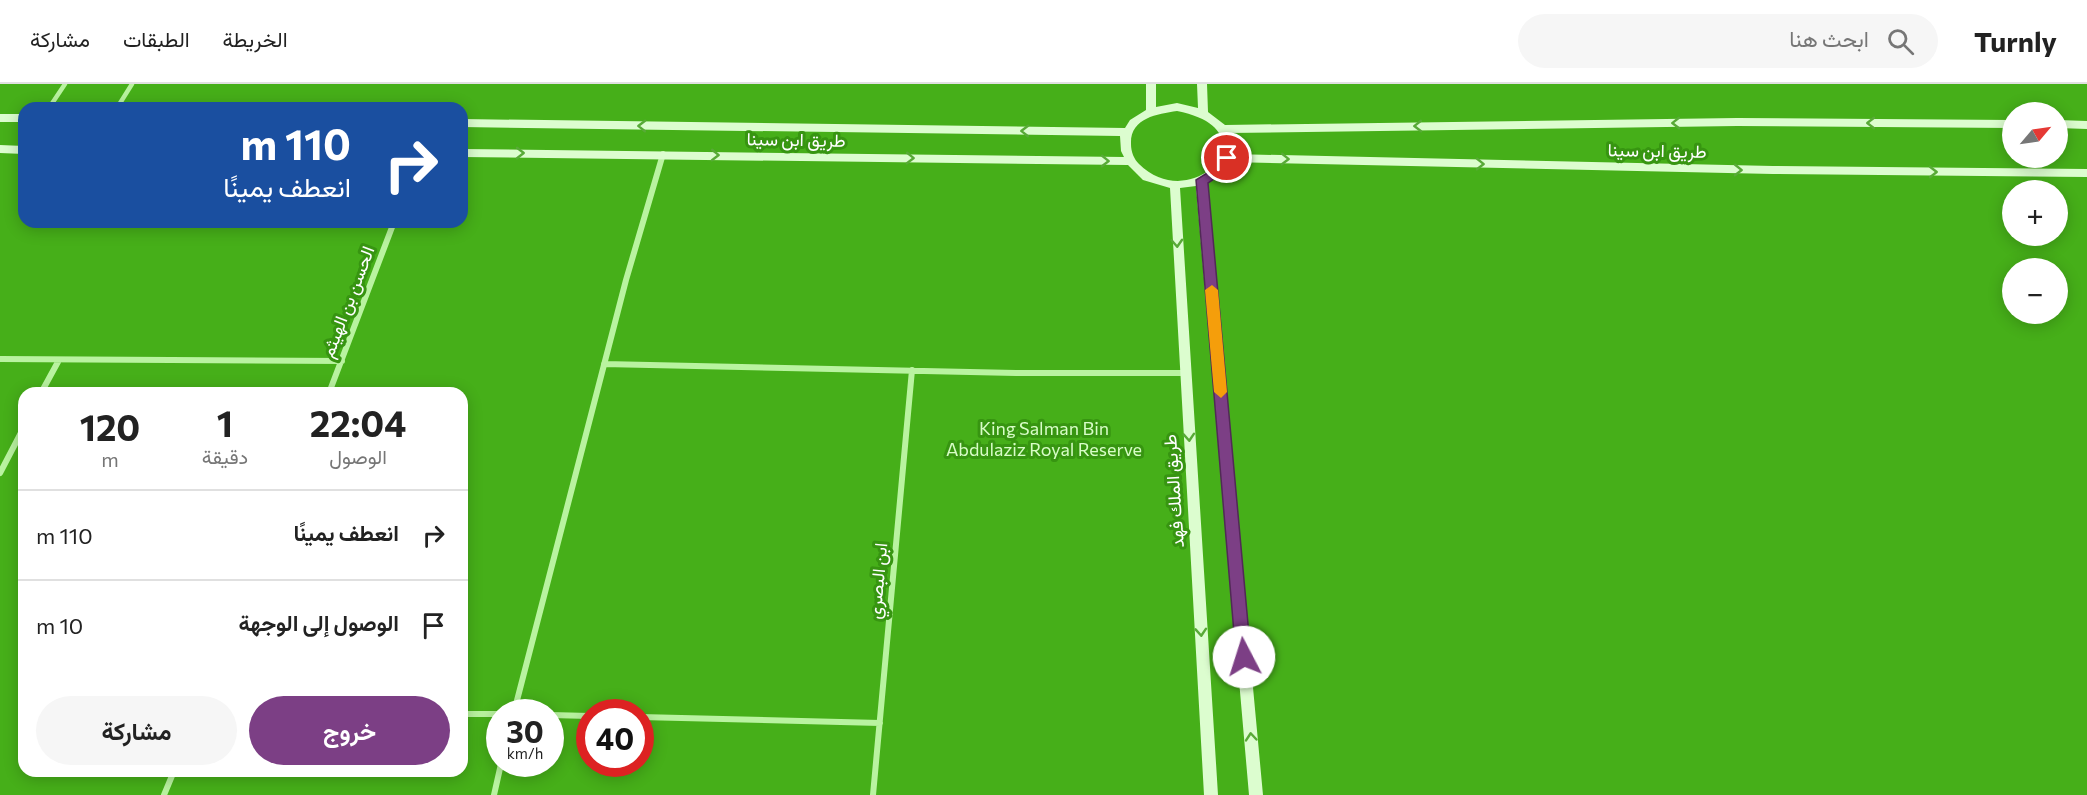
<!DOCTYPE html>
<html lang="ar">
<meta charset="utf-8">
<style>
:root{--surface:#fff;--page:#f6f6f6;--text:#222;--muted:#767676;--line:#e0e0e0;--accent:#7c3f85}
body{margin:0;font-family:Commissioner,Vazirmatn,sans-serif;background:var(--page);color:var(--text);direction:rtl;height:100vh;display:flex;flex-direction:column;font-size:22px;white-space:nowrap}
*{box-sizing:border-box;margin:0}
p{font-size:20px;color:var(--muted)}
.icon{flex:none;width:33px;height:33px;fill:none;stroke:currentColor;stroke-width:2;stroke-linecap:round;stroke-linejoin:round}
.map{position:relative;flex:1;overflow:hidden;direction:ltr}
.details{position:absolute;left:18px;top:303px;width:450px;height:390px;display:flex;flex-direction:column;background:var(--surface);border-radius:18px;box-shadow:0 3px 15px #0003;direction:rtl}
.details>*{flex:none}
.top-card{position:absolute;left:18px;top:18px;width:450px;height:126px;border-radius:18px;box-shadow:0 3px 15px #0003;direction:rtl;background:#1a4fa0;color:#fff;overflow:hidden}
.needle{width:39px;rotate:61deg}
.controls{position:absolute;left:2002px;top:18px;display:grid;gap:12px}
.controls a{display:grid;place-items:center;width:66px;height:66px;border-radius:50%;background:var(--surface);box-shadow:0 3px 15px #0003;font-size:30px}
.speed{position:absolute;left:486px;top:615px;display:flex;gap:12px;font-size:30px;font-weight:700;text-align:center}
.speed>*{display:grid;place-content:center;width:78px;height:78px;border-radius:50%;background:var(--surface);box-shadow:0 3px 15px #0003;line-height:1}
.speed small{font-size:15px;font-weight:400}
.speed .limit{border:9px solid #d22;background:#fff;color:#111}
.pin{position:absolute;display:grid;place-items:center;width:51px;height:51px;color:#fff;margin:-26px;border:3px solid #fff;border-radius:50%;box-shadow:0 2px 6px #0007}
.me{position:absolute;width:66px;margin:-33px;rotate:355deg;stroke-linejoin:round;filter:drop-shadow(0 0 4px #0008)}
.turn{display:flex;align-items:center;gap:21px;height:126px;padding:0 18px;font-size:27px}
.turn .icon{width:78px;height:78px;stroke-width:2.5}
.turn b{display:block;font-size:42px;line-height:51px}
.eta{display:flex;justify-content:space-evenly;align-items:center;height:102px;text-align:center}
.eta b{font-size:36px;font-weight:700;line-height:42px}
.button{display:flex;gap:12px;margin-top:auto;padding:12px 18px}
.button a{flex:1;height:69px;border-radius:36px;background:var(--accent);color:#fff;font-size:24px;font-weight:700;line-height:69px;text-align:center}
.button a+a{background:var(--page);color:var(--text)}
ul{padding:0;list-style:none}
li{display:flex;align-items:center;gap:18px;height:90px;padding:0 18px;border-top:2px solid var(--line)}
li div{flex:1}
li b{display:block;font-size:22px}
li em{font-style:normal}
header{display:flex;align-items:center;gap:36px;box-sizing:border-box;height:84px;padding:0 30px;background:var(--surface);border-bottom:2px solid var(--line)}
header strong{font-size:28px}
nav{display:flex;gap:33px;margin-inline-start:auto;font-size:21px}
.search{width:420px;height:54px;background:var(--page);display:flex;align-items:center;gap:15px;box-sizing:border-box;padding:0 21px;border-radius:33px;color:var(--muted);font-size:22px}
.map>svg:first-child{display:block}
</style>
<header>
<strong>Turnly</strong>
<div class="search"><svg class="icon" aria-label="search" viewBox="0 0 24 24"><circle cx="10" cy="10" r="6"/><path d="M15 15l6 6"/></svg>ابحث هنا</div>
<nav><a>الخريطة</a><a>الطبقات</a><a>مشاركة</a></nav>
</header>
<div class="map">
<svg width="2087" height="711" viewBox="0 0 2087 711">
<rect width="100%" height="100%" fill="#379511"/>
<path fill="#46af19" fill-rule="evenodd" d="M0,0H2087V711H0ZM24,24H462V138H24ZM2013,28H2058V74H2013ZM2013,106H2058V152H2013ZM2013,184H2058V230H2013ZM24,309H462V687H24ZM500,628H550V680H500ZM590,628H640V680H590Z"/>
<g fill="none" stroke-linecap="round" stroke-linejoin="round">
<path stroke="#b9f3a0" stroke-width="4.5" d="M49,24L65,0
M117,24L132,0"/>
<path stroke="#b9f3a0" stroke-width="6" d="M0,275L342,277
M604,280L1016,289H1185
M41,309L59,276
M329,309L394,138
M0,389L24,343
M514,628L626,196L663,70
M462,630H500
M550,631L590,632
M640,633L880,639
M164,711L174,687
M494,711L501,680
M873,711L912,286"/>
<path fill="#dcfdcf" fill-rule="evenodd" d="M1146,0H1156V23L1177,19L1198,24L1197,0H1207L1208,28L1225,41L1737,34L2013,36V44L1737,42L1229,49L1232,55V70L1773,82L2087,85V93L1773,90L1229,78L1220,90L1206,98L1263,711H1249L1196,102L1180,104L1218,711H1204L1170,104L1143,96L1128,81L462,73V65L1124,73L1121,67L1120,52L462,43V35L1125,44L1130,36L1146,26ZM1177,27C1275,46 1193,133 1139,80C1134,75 1131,68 1131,60C1130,34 1157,30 1177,27Z
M0,30H24V38H0Z
M2058,36L2087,37V45L2058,44Z
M0,61L24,62V70L0,69Z"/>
</g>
<defs><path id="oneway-chevron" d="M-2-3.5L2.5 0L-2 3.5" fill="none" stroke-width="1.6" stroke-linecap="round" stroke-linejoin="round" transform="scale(1.5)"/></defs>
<g stroke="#58aa37">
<use href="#oneway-chevron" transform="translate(1676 39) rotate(179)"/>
<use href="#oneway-chevron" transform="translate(1871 39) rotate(-180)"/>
<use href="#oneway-chevron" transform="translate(642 42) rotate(-179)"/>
<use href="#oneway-chevron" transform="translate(1418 42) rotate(179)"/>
<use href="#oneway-chevron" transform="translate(1025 47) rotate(-179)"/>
<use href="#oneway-chevron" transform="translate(520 69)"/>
<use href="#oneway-chevron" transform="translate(715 71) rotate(1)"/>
<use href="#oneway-chevron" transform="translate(910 74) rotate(1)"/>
<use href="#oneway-chevron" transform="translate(1285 75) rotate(1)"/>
<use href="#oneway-chevron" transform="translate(1105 77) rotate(1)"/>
<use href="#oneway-chevron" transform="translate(1480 80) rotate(1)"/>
<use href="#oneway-chevron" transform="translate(1738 86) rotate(1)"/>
<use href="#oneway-chevron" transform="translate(1933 88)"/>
<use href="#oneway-chevron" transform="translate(1177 159) rotate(87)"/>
<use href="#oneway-chevron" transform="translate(1189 353) rotate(86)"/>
<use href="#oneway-chevron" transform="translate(1201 548) rotate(86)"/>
<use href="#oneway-chevron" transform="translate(1251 653) rotate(-95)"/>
</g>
<path fill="#7c3f85" stroke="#512956" stroke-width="1.5" d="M1227,70L1231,71C1232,82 1217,94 1208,99L1251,573L1249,578L1244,580L1238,578L1236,573L1196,96L1209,88L1223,71Z"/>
<path fill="#f59e0b" d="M1212,201L1218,206L1227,308L1221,314L1214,308L1205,206Z"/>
<g text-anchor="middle" stroke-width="6" stroke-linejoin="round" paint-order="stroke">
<g font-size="18" fill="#fff" stroke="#379511">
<text transform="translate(796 56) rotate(1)" y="6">طريق ابن سينا</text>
<text transform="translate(1657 67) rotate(1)" y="6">طريق ابن سينا</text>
<text transform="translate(348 218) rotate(-69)" y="6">الحسن بن الهيثم</text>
<text transform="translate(1174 407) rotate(-94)" y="6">طريق الملك فهد</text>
<text transform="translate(878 497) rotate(-85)" y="6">ابن البصري</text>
</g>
<g font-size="18" fill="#d8fdc7" stroke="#379511">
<text x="1044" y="351">King Salman Bin<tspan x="1044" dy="21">Abdulaziz Royal Reserve</tspan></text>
</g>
</g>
</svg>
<div class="controls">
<a><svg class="needle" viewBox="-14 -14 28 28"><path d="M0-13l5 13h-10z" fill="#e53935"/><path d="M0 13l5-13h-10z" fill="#767676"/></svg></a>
<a>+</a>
<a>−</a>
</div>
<div class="speed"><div>30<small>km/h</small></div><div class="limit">40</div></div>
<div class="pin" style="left:1227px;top:74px;background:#d93025"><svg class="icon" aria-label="arrive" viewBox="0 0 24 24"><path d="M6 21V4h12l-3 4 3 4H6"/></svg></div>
<svg class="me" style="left:1244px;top:573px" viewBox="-20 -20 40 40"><circle r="19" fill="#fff"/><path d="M0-13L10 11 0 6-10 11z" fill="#7c3f85"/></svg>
<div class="top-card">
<div class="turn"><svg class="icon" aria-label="right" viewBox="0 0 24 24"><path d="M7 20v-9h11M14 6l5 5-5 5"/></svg><div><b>110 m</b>انعطف يمينًا</div></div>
</div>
<section class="details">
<div class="eta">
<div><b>22:04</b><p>الوصول</p></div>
<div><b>1</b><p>دقيقة</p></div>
<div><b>120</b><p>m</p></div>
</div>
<ul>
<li><svg class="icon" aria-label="right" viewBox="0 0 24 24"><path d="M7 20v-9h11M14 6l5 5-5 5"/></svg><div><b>انعطف يمينًا</b></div><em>110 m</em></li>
<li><svg class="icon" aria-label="arrive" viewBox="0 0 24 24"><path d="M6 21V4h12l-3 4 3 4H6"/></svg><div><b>الوصول إلى الوجهة</b></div><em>10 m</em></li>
</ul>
<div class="button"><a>خروج</a><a>مشاركة</a></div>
</section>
</div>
